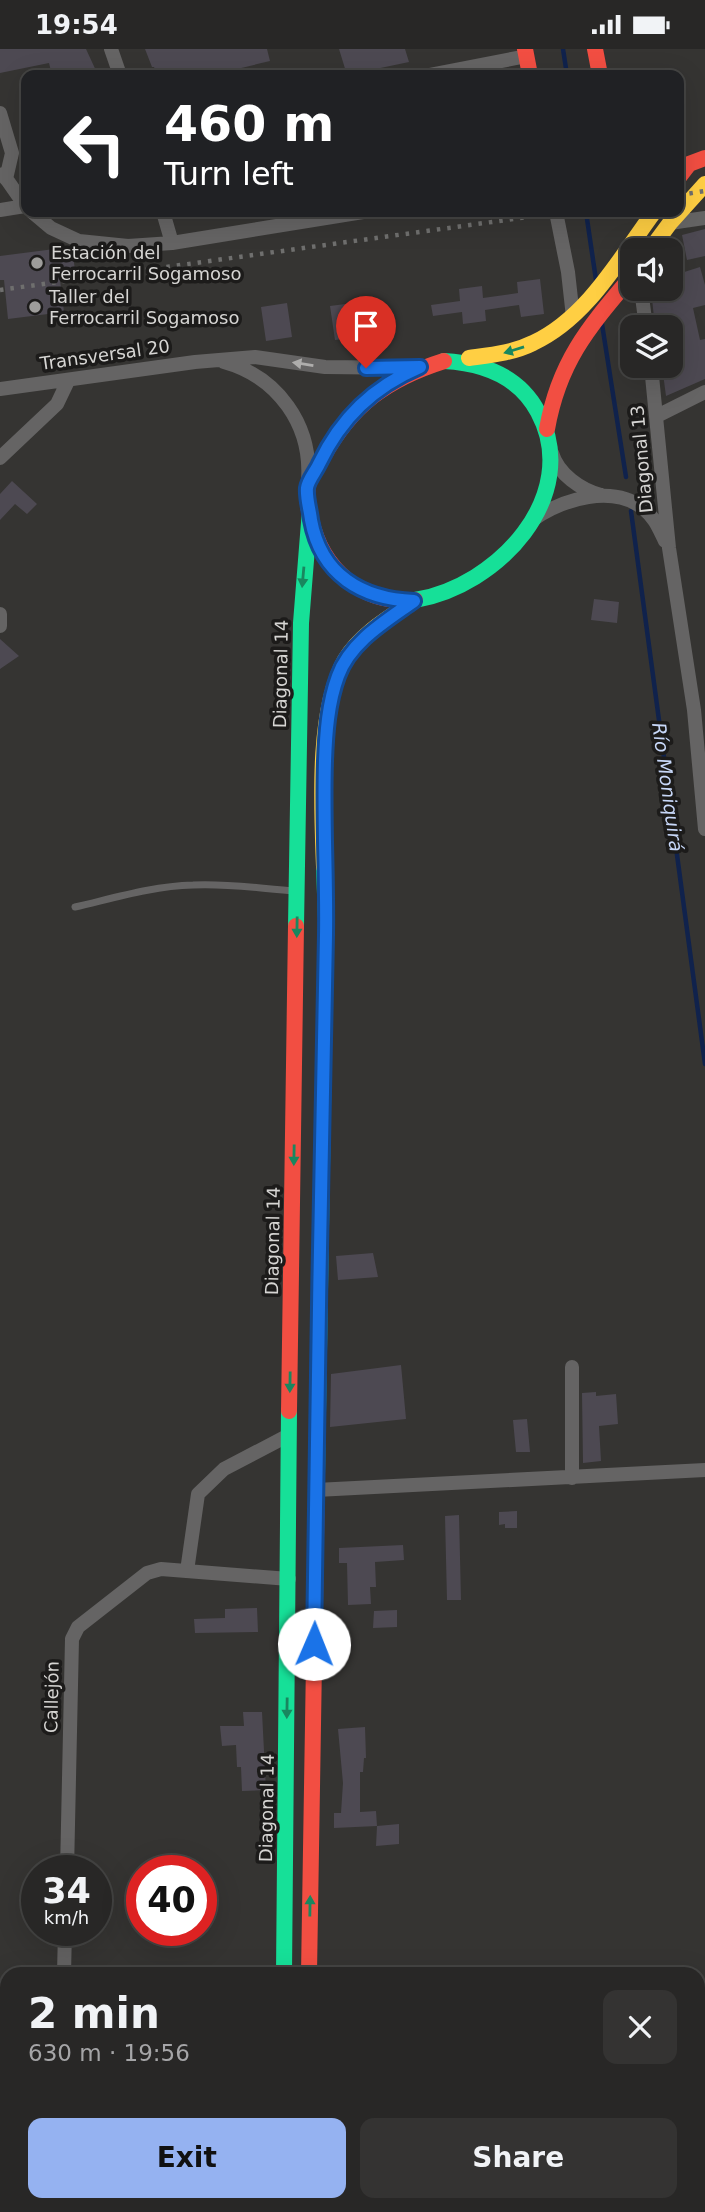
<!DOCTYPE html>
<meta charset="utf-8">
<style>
:root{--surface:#282726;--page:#343332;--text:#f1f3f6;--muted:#a5a5a7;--line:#444443;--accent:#95b2f1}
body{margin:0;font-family:"DejaVu Sans",sans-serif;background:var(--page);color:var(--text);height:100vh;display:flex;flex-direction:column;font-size:26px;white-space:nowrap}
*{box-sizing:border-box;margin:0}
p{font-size:23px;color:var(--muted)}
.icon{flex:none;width:38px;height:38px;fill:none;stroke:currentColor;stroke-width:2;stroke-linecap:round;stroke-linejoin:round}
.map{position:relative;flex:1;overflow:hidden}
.panel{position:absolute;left:0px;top:1918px;width:705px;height:245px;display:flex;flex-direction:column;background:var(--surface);border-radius:21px 21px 0 0;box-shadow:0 7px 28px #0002,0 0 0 2px var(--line)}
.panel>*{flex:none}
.banner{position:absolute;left:21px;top:21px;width:663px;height:147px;border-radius:14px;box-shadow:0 7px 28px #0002,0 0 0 2px var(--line);background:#202124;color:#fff;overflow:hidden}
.buttons{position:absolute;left:620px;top:189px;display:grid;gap:14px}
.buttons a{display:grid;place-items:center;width:63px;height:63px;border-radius:14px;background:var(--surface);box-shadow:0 7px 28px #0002,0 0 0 2px var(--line);font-size:35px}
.speed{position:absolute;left:21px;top:1806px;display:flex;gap:14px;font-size:35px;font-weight:700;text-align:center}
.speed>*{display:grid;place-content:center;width:91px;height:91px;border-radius:50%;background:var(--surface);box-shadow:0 7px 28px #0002,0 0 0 2px var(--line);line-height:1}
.speed small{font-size:18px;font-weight:400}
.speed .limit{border:10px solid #d22;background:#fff;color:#111}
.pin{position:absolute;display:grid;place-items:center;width:60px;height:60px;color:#fff;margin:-72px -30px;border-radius:50% 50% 50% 0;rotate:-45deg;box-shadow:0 0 7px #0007}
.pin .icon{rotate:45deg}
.me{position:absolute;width:77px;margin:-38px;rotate:1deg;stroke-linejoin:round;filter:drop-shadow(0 0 5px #0008)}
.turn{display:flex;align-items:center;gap:24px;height:147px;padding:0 28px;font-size:32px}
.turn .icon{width:91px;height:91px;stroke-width:2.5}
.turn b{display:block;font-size:49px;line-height:60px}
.round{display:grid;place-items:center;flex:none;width:74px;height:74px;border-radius:14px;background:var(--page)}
.headline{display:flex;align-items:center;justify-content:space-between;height:119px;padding:0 28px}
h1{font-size:42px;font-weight:600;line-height:52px}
.action{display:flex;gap:14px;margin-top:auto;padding:14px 28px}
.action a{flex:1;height:80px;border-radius:14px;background:var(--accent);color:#111;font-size:28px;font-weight:600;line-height:80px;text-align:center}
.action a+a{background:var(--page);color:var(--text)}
.status{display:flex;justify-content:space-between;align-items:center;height:49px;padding:0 35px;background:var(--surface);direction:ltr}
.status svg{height:19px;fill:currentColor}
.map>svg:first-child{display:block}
</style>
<div class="status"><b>19:54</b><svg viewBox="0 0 49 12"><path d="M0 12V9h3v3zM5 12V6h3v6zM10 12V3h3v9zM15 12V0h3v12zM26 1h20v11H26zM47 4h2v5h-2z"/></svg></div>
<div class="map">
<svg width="705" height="2163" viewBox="0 0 705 2163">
<rect width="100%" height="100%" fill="#353432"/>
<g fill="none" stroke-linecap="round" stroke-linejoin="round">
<path stroke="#10224c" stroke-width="4.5" d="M563,0L567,26
M586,163L596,231
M602,275L626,428
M631,462L705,1015"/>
</g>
<path fill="#4d4952" d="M0,0H86L98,26H52L49,14L0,24Z
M145,0H267L270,12L212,26H163L162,22L156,23L154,18H152Z
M339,0H405L409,13L347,26Z
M705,180V207L687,211L682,186Z
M70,198L72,199L75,221L59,223L64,263L8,270L4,231H0V207Z
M700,218L705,236V256L693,259L700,291L705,290V330L666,347L662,317H670V278H655L651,240H670V237L680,235L678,225Z
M540,230L544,265L521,268L519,256L485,261L486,272L463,275L462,263L433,267L431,256L460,252L459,240L482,237L483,249L518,244L517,233Z
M287,254L292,288L266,292L261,258Z
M353,254L359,288L335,291L330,257Z
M12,432L37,455L27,465L15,455L0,471V445Z
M594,550L619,553L617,574L591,571Z
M0,590L19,607L0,620Z
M373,1204L378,1228L338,1231L336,1207Z
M401,1316L406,1370L330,1378L331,1325Z
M596,1343V1347L616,1345L618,1375L599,1377L601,1412L583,1414L582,1344Z
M527,1370L530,1403H516L513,1371Z
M517,1462V1479H505V1475L499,1476V1463Z
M459,1466L461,1551H447L445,1467Z
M403,1496L404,1511L375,1513L376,1538H370L371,1555L348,1556L347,1514H339V1499Z
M257,1559L258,1583L195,1584L194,1570L225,1569V1560Z
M397,1561V1578L373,1579L374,1562Z
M243,1663H262L266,1741L242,1742L241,1718H237L236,1696L222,1697L220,1677H244Z
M365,1678L366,1709H364L363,1723H360V1763L376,1762L377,1777L334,1779V1764H341L343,1734L338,1680Z
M399,1775V1795L376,1797L377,1777Z"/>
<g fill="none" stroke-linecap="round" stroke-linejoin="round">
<path stroke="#656464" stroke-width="7" d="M75,858C114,849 153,837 193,836C228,834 263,840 297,842"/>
<path stroke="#656464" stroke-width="14" d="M111,0L120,26
M429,26L527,7
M0,64L12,104L6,130
M3,125L26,158
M0,161L25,157
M32,163L51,179L79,192L128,197L172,194L363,163
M163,163L172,194
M556,163L568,223L573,268
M670,174L705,169
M641,240L646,278
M224,313C278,328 312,376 308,431
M651,317L669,499L694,661L705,780
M0,340L195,313L255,308L325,318L416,319
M657,367L705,343
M552,404C558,425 581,441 601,446
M0,409L57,355L68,332
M534,470C563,450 613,435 644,460C655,469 659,480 665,492
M0,565V577
M572,1429V1318
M316,1441L705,1421
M187,1522L198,1445L224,1420L289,1386
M67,1822L72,1590L78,1578L147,1524L161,1520L289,1530
M64,1925L65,1881
M0,2072H7"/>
<path stroke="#16e098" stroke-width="16" d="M415,551C497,538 583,447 538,363C519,327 482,314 444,312
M296,877L301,574L310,461
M317,1426L326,872L324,818
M284,1925L289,1362"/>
<path stroke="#ffcf43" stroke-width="16" d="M650,201L670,174L705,135
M469,309C491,306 513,304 533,294C587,269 620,209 654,163
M324,818C322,760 316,663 345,611C360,585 390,568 414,552
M305,2156V2163"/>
<path stroke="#f24e42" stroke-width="16" d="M525,0L530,26
M595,0L600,26
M679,128L689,115L705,109
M547,380C559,312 589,278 632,227
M415,551C362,556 322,520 311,470C308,459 305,445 309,433C312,425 318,417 322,410C351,356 387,330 444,312
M289,1362L296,877
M309,1925L317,1426
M275,2156V2163"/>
<path stroke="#6f6f6e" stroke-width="4.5" stroke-dasharray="3.5 7" stroke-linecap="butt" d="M679,146L705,142
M0,241L564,163"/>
</g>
<defs><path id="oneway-solid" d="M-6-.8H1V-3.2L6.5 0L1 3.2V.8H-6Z" transform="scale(1.75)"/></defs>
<g fill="#19875f">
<use href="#oneway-solid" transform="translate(514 301) rotate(163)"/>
<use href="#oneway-solid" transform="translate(303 528) rotate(95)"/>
<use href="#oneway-solid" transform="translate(297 878) rotate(91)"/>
<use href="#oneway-solid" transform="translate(294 1106) rotate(91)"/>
<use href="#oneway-solid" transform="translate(290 1333) rotate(91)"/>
<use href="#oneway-solid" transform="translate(287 1659) rotate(91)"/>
<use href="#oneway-solid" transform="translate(310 1857) rotate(-89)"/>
</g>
<use fill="#aeadac" href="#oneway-solid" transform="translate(303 315) rotate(-171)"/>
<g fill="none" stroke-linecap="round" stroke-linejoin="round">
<defs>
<path id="route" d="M314,1595C317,1359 321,1122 326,886C327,828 323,770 325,712C326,684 328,654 338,627C350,593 386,572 414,552C362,550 321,526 311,471C310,461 306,449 307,439C308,431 316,422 319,415C341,369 373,338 420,318L366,319"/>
</defs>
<use href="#route" stroke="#114b97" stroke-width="18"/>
<use href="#route" stroke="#1a73e8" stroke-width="12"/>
</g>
<g fill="#9e9d9b" stroke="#1c1b1a" stroke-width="2.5">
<circle cx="37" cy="214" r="7"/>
<circle cx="35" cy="258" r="7"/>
</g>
<g text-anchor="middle" stroke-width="7" stroke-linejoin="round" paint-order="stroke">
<g font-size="18" fill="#d6d5d3" stroke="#1c1b1a" text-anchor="start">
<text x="51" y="210">Estación del<tspan x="51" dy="21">Ferrocarril Sogamoso</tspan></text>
<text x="49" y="254">Taller del<tspan x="49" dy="21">Ferrocarril Sogamoso</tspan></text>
</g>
<g font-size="18" fill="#d6d5d3" stroke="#1c1b1a">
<text transform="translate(105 306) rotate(-8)" y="6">Transversal 20</text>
<text transform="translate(642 410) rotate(-95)" y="6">Diagonal 13</text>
<text transform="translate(281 625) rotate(-89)" y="6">Diagonal 14</text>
<text transform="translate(273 1192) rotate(-89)" y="6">Diagonal 14</text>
<text transform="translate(52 1648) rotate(-89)" y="6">Callejón</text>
<text transform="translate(267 1759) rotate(-89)" y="6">Diagonal 14</text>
</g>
<g font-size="19" font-style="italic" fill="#c7d7f8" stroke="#1c1b1a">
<text transform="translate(668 738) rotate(82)" y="7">Río Moniquirá</text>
</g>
</g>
</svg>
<div class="buttons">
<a><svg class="icon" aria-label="sound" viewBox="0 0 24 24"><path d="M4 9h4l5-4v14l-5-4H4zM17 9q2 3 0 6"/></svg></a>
<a><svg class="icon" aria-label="layers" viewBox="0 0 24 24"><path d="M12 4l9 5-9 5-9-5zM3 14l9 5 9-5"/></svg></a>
</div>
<div class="speed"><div>34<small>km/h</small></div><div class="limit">40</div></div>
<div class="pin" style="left:366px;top:319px;background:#d93025"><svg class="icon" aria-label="arrive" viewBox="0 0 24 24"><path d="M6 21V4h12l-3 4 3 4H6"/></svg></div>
<svg class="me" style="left:314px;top:1595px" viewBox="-20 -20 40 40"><circle r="19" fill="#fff"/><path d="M0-13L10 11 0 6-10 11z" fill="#1a73e8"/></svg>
<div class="banner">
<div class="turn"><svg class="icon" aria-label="left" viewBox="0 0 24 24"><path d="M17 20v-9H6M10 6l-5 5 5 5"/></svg><div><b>460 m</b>Turn left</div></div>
</div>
<section class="panel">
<div class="headline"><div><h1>2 min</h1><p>630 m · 19:56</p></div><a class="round"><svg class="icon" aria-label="close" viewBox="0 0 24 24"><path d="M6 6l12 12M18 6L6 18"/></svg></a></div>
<div class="action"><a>Exit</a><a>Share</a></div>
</section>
</div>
